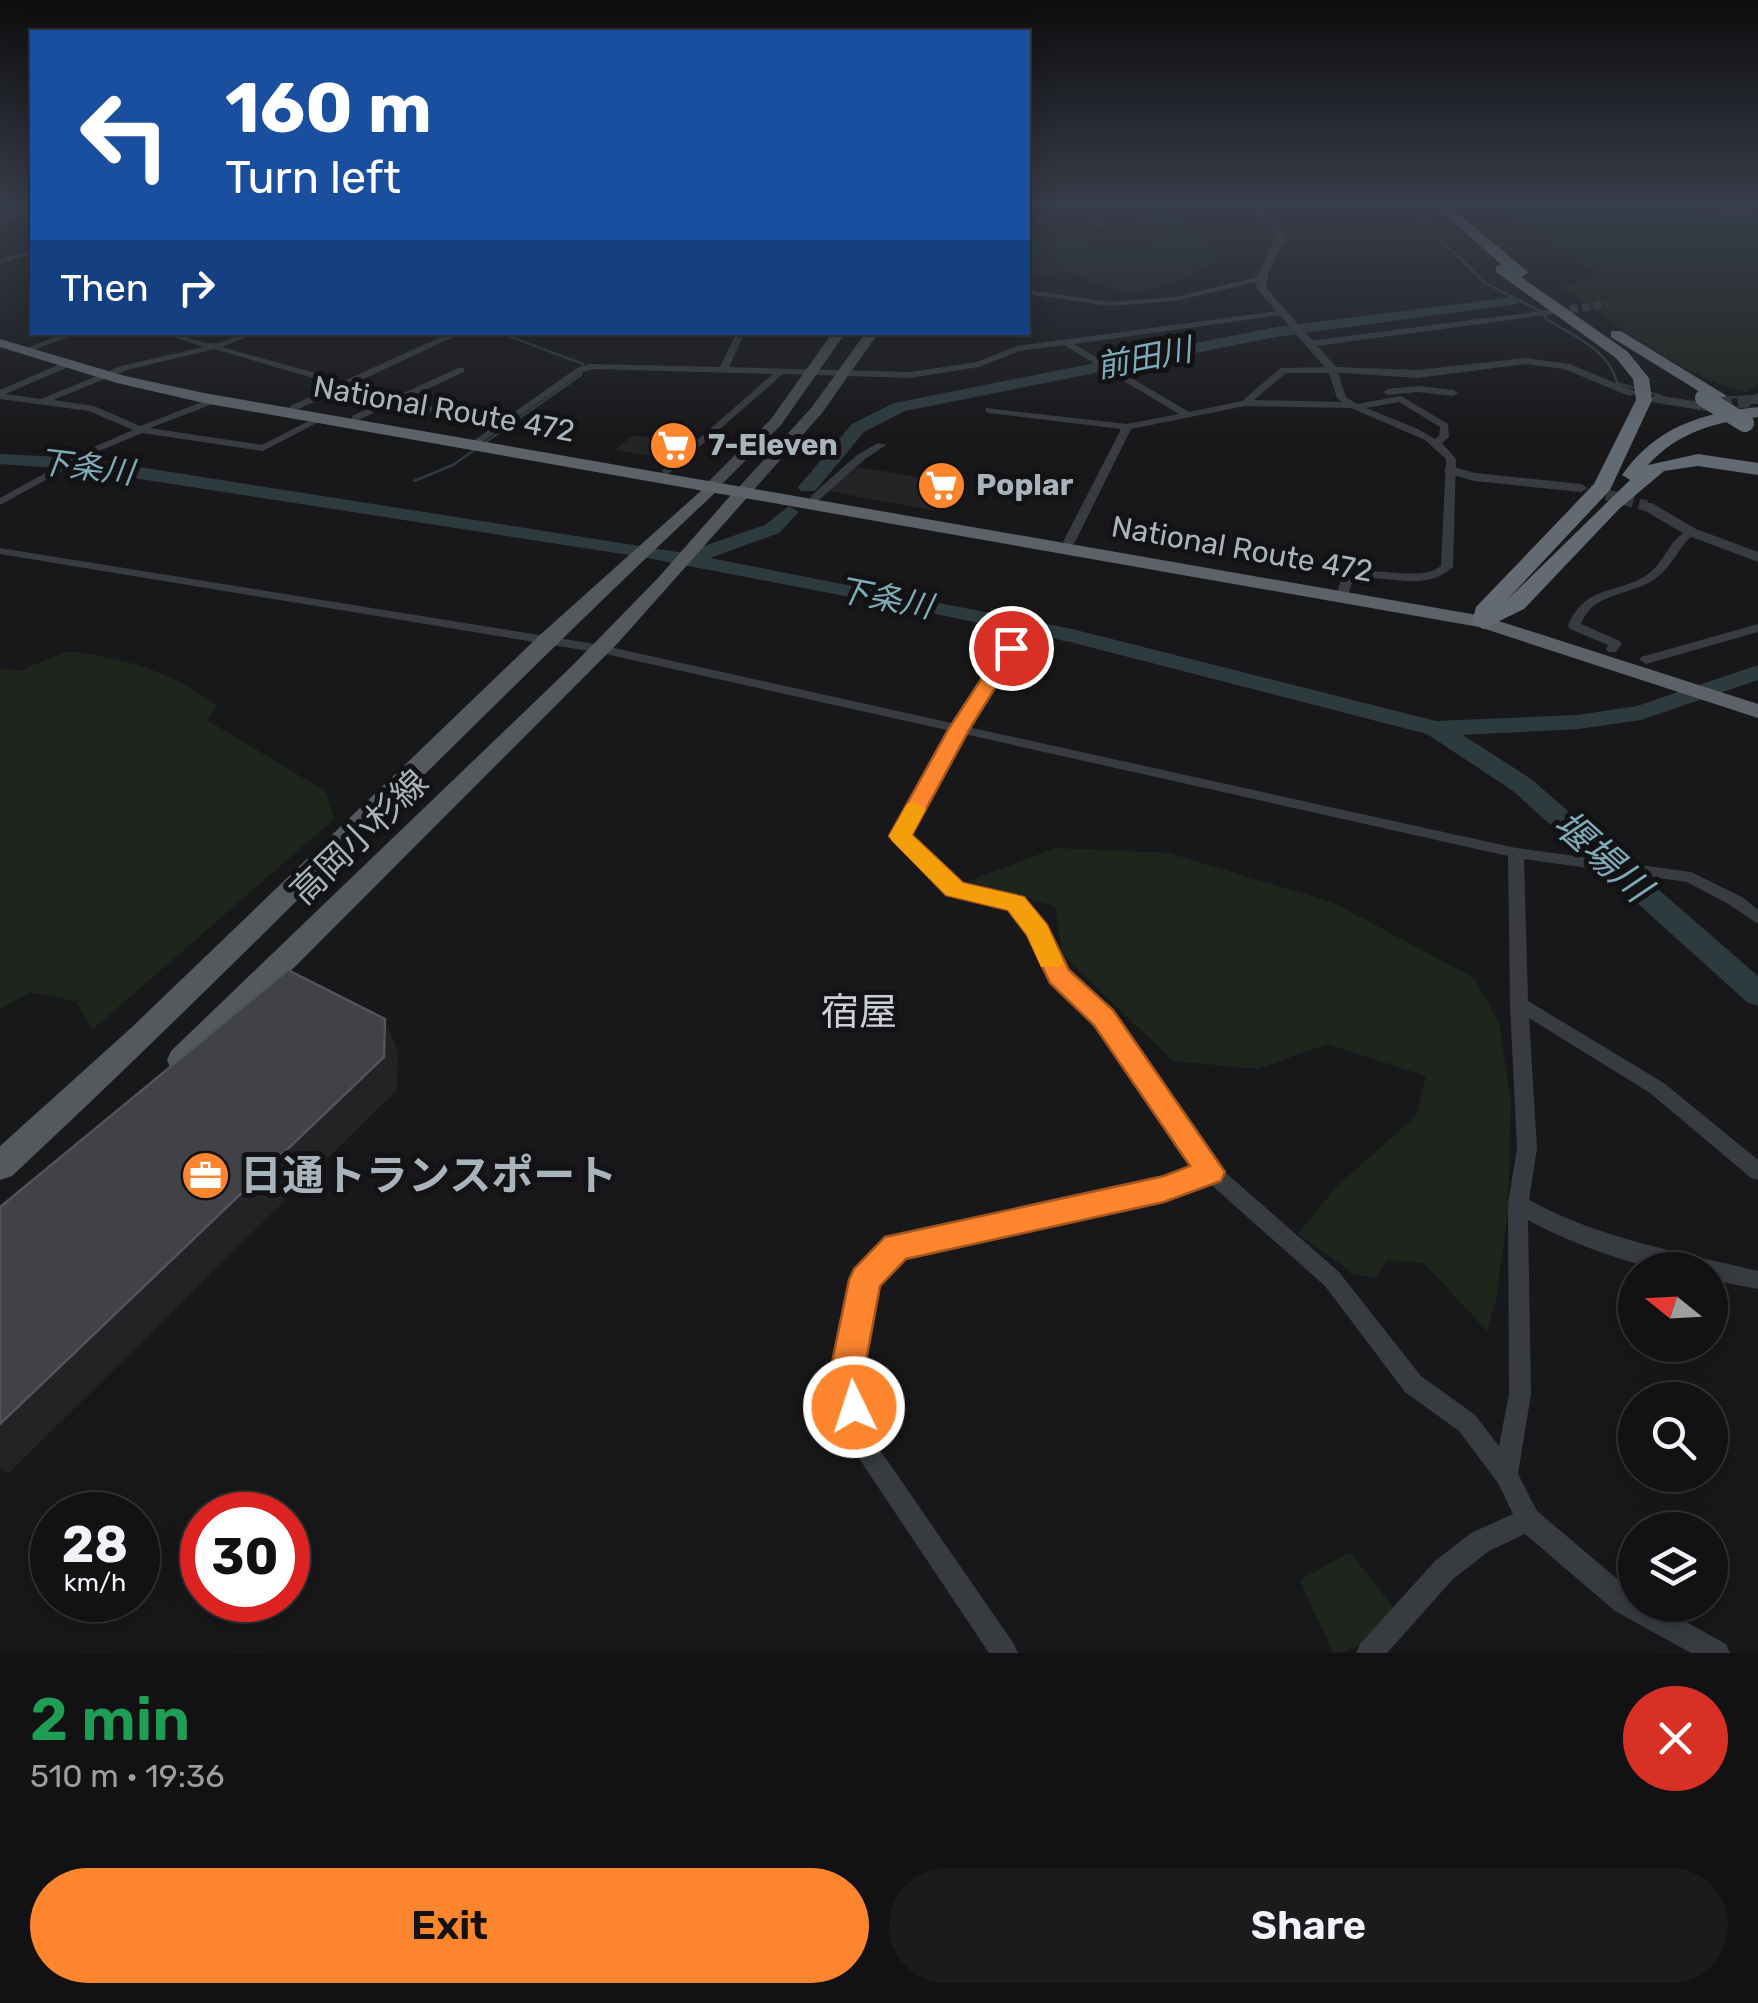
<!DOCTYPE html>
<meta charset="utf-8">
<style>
:root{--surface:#121214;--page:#1b1b1d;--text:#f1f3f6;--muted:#9c9ea0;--line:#313234;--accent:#fc852e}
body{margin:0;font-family:Rubik,"Noto Sans JP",sans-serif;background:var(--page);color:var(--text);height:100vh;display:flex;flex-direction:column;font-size:38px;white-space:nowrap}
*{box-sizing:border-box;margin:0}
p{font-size:32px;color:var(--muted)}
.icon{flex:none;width:55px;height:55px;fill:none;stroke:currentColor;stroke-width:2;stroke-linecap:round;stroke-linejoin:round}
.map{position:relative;height:1653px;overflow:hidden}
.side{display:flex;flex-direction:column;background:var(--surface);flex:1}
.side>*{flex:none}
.top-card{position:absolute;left:30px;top:30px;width:1000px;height:305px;border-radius:0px;box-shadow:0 5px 25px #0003,0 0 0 2px var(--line);background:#1a4fa0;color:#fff;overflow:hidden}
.needle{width:65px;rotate:288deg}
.fabs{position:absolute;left:1618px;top:1252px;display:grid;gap:20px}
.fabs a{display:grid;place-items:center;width:110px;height:110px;border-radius:50%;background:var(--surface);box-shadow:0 5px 25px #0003,0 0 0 2px var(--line);font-size:50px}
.speed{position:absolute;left:30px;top:1492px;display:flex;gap:20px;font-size:50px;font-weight:700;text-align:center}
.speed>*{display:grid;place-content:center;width:130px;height:130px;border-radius:50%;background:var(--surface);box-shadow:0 5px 25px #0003,0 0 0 2px var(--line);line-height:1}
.speed small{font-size:25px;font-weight:400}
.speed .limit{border:15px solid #d22;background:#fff;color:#111}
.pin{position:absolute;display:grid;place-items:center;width:85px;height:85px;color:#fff;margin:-42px;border:5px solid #fff;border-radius:50%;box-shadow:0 2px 10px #0007}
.me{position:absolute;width:110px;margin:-55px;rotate:356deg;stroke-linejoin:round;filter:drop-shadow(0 0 8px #0008)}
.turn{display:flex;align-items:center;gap:35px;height:210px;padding:0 30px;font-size:45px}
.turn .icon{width:130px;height:130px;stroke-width:2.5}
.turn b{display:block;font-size:70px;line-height:85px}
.then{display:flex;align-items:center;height:95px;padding:0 30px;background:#0003;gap:20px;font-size:38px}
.round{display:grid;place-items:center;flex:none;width:105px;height:105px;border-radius:52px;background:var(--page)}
.overview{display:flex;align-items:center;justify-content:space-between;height:170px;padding:0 30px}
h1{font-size:60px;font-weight:600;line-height:75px;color:#1e9e55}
.cta{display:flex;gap:20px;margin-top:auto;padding:20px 30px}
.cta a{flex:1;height:115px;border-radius:60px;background:var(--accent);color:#111;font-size:40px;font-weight:600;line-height:115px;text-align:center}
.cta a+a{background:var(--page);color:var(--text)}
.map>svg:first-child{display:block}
</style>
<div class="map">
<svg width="1758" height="1653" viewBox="0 0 1758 1653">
<rect width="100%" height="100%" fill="#18181a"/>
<path fill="#242427" d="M633,435L694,444L676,460L615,450Z
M857,467L956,483L935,511L828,491Z"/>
<path fill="#1e251d" d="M1150,203H1176L1178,218L1210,236L1219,260L1183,279L1132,295L1061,271L1028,281V227L1048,236L1135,248L1163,233L1137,221Z
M1468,203H1671L1674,210L1758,216V384L1746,392C1688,380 1612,321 1561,288L1596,274L1509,216Z
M68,651C127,659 169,670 217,706L207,720L325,791L334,819L92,1030L77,1002L31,992L0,1009V668L19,671Z
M1056,848L1169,853L1334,903L1474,978L1499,1023L1511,1101L1508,1212L1496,1300L1487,1331L1424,1263L1387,1260L1375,1278L1354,1274L1298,1234L1336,1187L1416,1116L1426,1076L1327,1044L1258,1069L1173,1061L1063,955L1055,906L966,882Z
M1350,1552L1396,1611C1379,1629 1359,1653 1333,1653L1300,1580Z"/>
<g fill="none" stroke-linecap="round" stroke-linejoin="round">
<path stroke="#2d3b3f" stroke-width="2.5" d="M1404,203L1485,283L1544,313L1546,319C1572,335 1610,350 1617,383L1661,396
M1716,398L1758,396
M414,481L453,465L581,375L583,364L498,332"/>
<path fill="#2d3b3f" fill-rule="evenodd" d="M1512,297L1519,301L1517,304L1276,337L905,411L864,432L815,491H801L798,487L852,424L894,403L1276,327Z
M0,454L82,458L684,553L765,525L789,506L799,512L779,533L710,558L1072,629L1436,721L1578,715L1637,706L1758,665V680L1641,720L1578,729L1463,735L1531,779L1758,976V1006L1747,1002L1513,791L1427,734L1070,642L912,609L642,557L82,470L0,464Z"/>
<path stroke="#35373a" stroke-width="8" stroke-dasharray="8 4" stroke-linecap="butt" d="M1558,311L1607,304"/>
<path stroke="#35373a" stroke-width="11" stroke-dasharray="11 6" stroke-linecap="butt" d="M1590,490L1647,506"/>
<path stroke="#35373a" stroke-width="12" stroke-dasharray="12 6" stroke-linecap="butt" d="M1702,405L1754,401"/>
<path fill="#383b3f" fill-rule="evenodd" d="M1061,203C1080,203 1097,207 1105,226L1100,227C1092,210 1077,210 1061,203Z
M1145,203H1152L1155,207L1144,215L1141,213L1148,207Z
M32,250V254L0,263V259Z
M1262,276L1265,280L1175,301L1109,306L1028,294V290L1109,302L1175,297Z
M1558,309H1561V313L1309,347L1305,344L1309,341Z
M1278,311H1281V315L1074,344L1189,412L1242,401L1281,368L1333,367L1337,370L1346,397L1357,404L1401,396L1448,424L1449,437L1442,443L1456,459L1453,567C1426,592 1390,576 1358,578L1352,582L1347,600H1339L1337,597C1338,592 1338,586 1341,581C1354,557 1415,586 1441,566L1446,459L1425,440L1351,408L1245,406L1131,429L1075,542L1073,544H1065L1063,542L1121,429L989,413L986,412V408L1127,424L1179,414L1064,345L1019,351L979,367L910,378L783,374L667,475L662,472L663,470L773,374L593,369L583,372L475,447L472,446V442L490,429L398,402L358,420H352V416L387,399L346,387L296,410H290V406L337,385L214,349L127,370L53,400L94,406L140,426L215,397L218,398V402L150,428L262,445L318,416L326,418L263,451L142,433L95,453L0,505V498L89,449L133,430L89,411L0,399V390L65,362H71V366L5,394L41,399L121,366L204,347L158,332C177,332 201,345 217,343C231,340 242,332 258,332L222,347L344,381L452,332H464L353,384L397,396L458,368H464V372L406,399L496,425L577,368L589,364L720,367L737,332H745L729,367L910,372L977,362L1017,346ZM1286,373H1329L1337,398L1342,402L1254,400ZM1399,402L1440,427L1439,436L1435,439L1418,429L1366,408Z
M68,332H82L28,352L21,350Z
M1418,386L1453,390L1458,393L1453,396L1418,392L1388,395L1383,392L1388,389Z
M878,443L886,445L865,459L819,500H811V496L857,455Z
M1691,529L1696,532C1681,543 1675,562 1660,575C1636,597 1594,589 1581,624L1620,641L1622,644L1616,652H1608L1606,649L1608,645L1570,629L1568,626C1586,581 1624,596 1653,570C1667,556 1672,536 1691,529Z
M0,548L601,645L956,724L1005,648L1011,644L1017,648L968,727L1516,848L1691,872L1742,897L1758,910V924L1730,905L1687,882L1524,859L1528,1001L1664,1083L1758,1160V1180L1751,1178L1650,1093L1529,1018L1537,1148L1529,1200C1601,1239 1679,1252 1758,1271V1289L1710,1280V1270C1697,1270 1683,1271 1670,1270C1632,1267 1562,1239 1528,1220L1531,1394L1518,1474L1537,1511L1635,1594V1605H1655L1726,1644L1730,1653H1691L1615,1611L1525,1534L1489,1551L1453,1579L1387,1653H1356L1360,1644L1435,1561L1471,1533L1513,1514L1498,1483L1459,1431L1405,1392L1325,1286L1208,1182L1164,1198L902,1255L875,1284L858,1372L871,1437L1014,1644L1018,1653H989L848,1442L836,1372L854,1279C862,1264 881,1244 896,1238L1164,1180L1197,1168L1097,1023L1053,980L1031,934L1011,907L949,893L892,836L951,731L601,653L0,554ZM964,734L1508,856L1510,1004L1517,1148L1508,1204L1509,1394L1499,1446L1475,1415L1421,1376L1339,1272L1218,1166L1109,1013L1066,972L1044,927L1022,899L960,885L908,835Z
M1758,624V632L1646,664L1640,660L1641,657Z"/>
<path fill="#383b3f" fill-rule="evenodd" d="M1244,203C1261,203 1279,221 1286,237L1268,274L1266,288L1336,367L1417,370L1526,358L1570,364L1639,393L1629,396L1564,369L1526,364L1417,378L1329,372L1256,288L1258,274L1276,237L1273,228Z
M1674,203L1758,211V217L1680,212Z
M32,208V214L0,223V217Z
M1758,393V404H1750V398Z
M1656,395L1700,402L1706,406L1700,410L1652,402L1650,399Z
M1451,466L1475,473L1581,484L1588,488L1581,492L1474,481L1446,473L1444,470Z
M1642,503H1652L1696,529L1758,552V562L1686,535L1642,509Z"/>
<path fill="#464b4f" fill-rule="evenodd" d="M833,332H846L781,425L717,489H707V483L771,419Z
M866,332H879L822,413L750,494H738V488L812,407Z"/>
<path fill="#54595e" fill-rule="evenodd" d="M712,481L721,486L718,490C479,714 252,952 12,1176L0,1180V1146L131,1028L541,634Z
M744,486L753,491L617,644L193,1069L182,1072L171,1069L167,1060L171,1051L574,664L658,578L738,487Z"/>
<path fill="#5c6268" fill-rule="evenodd" d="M0,339L125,376L204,393L1483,616L1758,704V718L1479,627L204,403L117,383L0,347Z"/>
<path fill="#646a71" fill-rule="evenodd" d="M1432,203H1445L1526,270L1528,273L1521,277L1628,352L1649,378L1652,400L1610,490L1506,601L1630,480L1622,475C1656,427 1701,413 1758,407V417C1715,422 1678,432 1648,465L1698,454L1758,463V475L1698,466L1664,471L1619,509L1524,609L1483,629L1472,622L1476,607L1594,484L1636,400L1633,379L1616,358L1496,272V266L1502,265Z
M1611,331H1621L1727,396L1713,400L1611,337Z"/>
<path stroke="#646a71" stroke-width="18" d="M1704,398L1745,423"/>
</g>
<path fill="#232326" d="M385,1019L398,1052L397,1090L8,1474L0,1467V1424Z"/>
<path fill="#404246" stroke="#515458" stroke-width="2.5" d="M288,970L385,1019L384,1057L0,1424V1207Z"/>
<linearGradient id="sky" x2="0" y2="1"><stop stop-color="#0d0d0e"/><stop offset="0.47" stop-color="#373d49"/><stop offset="1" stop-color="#373d49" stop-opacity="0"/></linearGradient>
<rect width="1758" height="435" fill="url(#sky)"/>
<path fill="#fc852e" stroke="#a4561e" stroke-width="2.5" d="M1011,642L1020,648L969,730L912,835L963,883L1024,897L1047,925L1069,970L1113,1010L1225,1172L1221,1181L1164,1202L906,1259L880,1286L864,1372L871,1407L866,1419L854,1424L841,1419L830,1372L849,1280L854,1269L885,1237L1164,1176L1190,1166L1094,1025L1050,983L1027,935L1008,910L946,895L889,836L948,730L1004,644Z"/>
<path fill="#f59e0b" d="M915,802L926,809L912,835L963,883L1024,897L1047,925L1063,961L1059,967H1041L1027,935L1008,910L946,895L892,841L889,836L907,804Z"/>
<defs>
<symbol id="supermarket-disc" viewBox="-11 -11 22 22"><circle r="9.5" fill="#fc852e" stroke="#131315"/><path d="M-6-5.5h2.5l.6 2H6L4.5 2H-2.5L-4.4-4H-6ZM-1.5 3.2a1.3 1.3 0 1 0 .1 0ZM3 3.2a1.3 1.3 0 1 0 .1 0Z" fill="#fff"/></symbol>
<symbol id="office-disc" viewBox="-11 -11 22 22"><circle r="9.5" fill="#fc852e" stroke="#131315"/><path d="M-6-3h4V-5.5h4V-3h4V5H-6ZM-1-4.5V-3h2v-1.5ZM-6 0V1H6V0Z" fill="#fff"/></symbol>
</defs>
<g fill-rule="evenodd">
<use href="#supermarket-disc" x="646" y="418" width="55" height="55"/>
<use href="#supermarket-disc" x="914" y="458" width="55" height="55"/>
<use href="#office-disc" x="178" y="1148" width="55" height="55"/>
</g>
<g text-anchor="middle" stroke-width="10" stroke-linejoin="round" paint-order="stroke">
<g font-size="30" fill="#a9b3bb" stroke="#131315">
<text transform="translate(444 409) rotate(10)" y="10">National Route 472</text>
<text transform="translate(1242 549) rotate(10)" y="10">National Route 472</text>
</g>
<g font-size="30" font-weight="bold" fill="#a9b3bb" stroke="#131315" text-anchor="start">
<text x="708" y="455">7-Eleven</text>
<text x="976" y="495">Poplar</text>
</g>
<g font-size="32" font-style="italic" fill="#7faab7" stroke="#131315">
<text transform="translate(1144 358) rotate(-11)" y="11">前田川</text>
<text transform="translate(86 467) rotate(7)" y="11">下条川</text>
<text transform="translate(885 598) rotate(11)" y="11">下条川</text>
</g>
<g font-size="35" fill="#a9b3bb" stroke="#131315">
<text transform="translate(359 837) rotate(-44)" y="12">高岡小杉線</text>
</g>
<g font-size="38" font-style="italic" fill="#7faab7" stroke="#131315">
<text transform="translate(1602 856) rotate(42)" y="13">堰場川</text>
</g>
<g font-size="38" fill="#cbd0d6" stroke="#131315">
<text x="859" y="1025">宿屋</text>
</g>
<g font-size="42" font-weight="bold" fill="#a9b3bb" stroke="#131315" text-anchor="start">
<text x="240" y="1190">日通トランスポート</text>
</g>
</g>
</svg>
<div class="fabs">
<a><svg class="needle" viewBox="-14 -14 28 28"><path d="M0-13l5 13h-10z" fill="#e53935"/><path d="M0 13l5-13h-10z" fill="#9c9ea0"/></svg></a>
<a><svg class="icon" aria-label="search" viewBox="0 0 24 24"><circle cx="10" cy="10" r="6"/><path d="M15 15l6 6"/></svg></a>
<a><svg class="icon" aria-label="layers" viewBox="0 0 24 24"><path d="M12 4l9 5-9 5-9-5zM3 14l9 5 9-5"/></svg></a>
</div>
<div class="speed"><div>28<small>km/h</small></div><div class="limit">30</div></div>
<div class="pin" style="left:1011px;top:648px;background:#d93025"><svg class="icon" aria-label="arrive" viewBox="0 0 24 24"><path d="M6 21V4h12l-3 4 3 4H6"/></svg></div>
<svg class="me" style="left:854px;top:1407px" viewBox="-20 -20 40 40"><circle r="17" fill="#fc852e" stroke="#fff" stroke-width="3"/><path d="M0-11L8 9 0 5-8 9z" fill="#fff"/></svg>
<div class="top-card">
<div class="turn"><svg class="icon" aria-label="left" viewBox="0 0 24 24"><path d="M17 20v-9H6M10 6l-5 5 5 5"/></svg><div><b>160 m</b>Turn left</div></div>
<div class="then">Then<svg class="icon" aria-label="right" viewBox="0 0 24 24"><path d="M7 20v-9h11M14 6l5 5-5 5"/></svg></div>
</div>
</div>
<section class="side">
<div class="overview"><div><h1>2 min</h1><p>510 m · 19:36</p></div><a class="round" style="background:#d93025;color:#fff"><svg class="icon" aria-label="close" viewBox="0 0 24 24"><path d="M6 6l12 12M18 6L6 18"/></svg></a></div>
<div class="cta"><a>Exit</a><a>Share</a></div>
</section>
